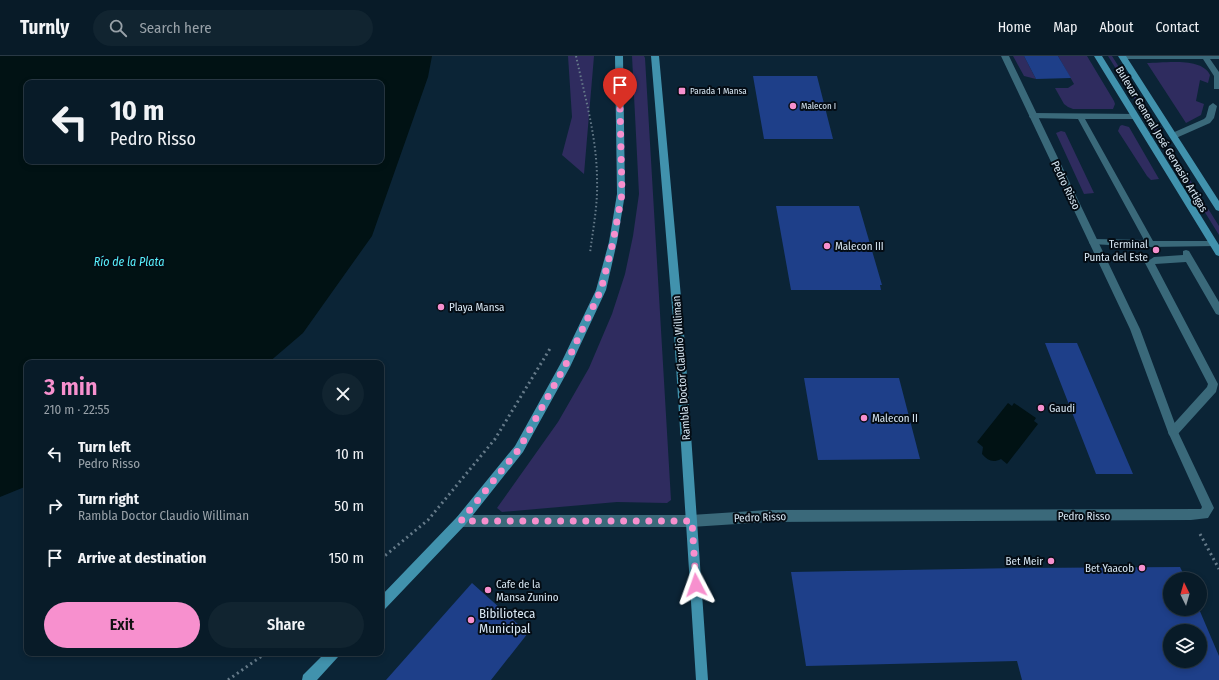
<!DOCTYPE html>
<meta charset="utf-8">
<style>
:root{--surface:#081b28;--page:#112430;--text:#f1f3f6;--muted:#98a1a8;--line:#293945;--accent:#f790ce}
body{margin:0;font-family:"Fira Sans Condensed",sans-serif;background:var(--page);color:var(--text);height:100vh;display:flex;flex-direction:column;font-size:15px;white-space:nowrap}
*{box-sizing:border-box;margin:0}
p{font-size:13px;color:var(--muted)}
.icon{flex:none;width:22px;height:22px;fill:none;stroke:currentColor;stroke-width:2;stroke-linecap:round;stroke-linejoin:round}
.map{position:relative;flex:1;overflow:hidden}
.panel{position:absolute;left:24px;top:304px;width:360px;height:296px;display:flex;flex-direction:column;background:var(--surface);border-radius:8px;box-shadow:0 2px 6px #0003,0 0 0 1px var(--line)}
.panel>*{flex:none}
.hud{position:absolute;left:24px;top:24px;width:360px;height:84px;border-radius:8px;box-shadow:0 2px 6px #0003,0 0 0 1px var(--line);background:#081b28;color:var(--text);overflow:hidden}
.needle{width:26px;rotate:355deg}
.tools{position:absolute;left:1163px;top:516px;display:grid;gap:8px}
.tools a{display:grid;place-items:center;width:44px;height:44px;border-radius:50%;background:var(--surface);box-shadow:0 2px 6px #0003,0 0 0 1px var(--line);font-size:20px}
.pin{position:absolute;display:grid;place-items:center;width:34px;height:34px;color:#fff;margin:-41px -17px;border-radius:50% 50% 50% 0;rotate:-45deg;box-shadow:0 0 4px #0007}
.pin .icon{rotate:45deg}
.me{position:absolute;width:44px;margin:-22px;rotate:356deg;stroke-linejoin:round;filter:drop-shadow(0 0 3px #0008)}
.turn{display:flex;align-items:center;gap:14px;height:84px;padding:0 20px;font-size:18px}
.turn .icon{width:52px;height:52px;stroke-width:2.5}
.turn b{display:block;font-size:28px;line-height:34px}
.round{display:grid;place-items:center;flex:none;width:42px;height:42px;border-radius:21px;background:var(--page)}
.summary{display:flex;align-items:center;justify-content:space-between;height:68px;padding:0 20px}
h1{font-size:24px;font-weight:600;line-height:30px;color:var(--accent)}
.button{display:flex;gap:8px;margin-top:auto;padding:8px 20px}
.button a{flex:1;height:46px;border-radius:24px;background:var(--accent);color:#111;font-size:16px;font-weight:600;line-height:46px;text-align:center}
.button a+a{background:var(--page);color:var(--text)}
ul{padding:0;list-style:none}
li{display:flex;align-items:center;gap:12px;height:52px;padding:0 20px}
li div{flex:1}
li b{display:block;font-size:15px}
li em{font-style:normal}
header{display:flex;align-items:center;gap:24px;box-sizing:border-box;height:56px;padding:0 20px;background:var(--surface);border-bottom:1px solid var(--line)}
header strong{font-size:19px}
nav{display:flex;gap:22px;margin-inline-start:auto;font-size:14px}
.search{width:280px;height:36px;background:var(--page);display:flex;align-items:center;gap:10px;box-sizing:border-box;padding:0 14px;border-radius:22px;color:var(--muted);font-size:15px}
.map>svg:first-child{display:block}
</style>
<header>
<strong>Turnly</strong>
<div class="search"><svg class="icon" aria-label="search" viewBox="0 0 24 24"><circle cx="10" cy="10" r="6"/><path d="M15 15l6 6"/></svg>Search here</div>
<nav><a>Home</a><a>Map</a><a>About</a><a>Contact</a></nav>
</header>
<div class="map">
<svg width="1219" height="624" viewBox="0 0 1219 624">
<rect width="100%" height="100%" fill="#0b2436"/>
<path fill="#2f2c5f" d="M568,0H594L584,118L562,99L572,61Z
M632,0H644L645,2L671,444L667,447L617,446L502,456L497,452L558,366L589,312L612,258L625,218L633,180L639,138Z
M1013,0H1024L1036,23L1024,20Z
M1058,0H1087L1114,45L1115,48L1113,53H1073L1068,51L1064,48L1055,32H1068L1074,28Z
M1108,0H1112L1219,170V179Z
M1147,7C1164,7 1202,1 1210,19L1208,27L1200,24L1196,45L1204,48L1201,59L1186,67Z
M1122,69L1129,71L1159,123L1151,124L1147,120L1118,75L1120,70Z
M1061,75L1065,76L1094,137L1084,138L1056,77Z"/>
<path fill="#011214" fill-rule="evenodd" d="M0,0H432L428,21L372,180L303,277L268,307H27V430L0,441ZM27,27H381V105H27Z
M1008,347L1012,350L1014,347L1036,362L1034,365L1038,368L1007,408L1001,403C993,407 988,405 982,398L983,391L977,386Z"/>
<path fill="#1e3f89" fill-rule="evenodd" d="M1024,0H1058L1071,22L1036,23Z
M753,20H817L833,83H764Z
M776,150H859L882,229H880L881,234H791Z
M1045,287H1077L1133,418H1096Z
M804,322H899L920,403L818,404Z
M1180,511L1186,523H1170V553H1199L1219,600V624H1022L1017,605L806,610L791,516L1019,512ZM1170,575H1200V605H1170Z
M472,527L528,577L491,624H386Z"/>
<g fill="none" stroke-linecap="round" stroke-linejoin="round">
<path stroke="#667b8a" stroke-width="2" stroke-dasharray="1.5 2.5" stroke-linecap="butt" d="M576,0C585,41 597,82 597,124C598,148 593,173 590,197"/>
<path stroke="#667b8a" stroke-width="3" stroke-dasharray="2 3.5" stroke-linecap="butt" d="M1200,478L1219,513
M381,503L428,464L495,383L551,291
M228,624L266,597"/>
<path fill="#3a697a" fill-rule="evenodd" d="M1120,0H1219V3H1210L1219,16V33H1214V20L1203,3H1120Z
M1213,47L1217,50L1214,62L1210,67L1176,82H1170V78L1204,63L1206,61L1209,50Z
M1033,57L1137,58L1138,60L1134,63H1085L1153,185H1213L1216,186L1217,188L1216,190L1150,191L1090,188L1089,186L1093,183L1144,184L1078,63L1030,62L1029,60Z
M1186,194L1189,195L1219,246V259L1216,258L1186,206L1155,208L1218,328L1216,336L1177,379L1173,381L1169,379L1168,376L1169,373L1207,331L1208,328L1145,207L1154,201L1183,199V195Z"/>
<path fill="#3a697a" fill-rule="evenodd" d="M1001,0H1009L1140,273L1178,376L1214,452L1208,462L1191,464L767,466L691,471H461L457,469L455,465L457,461L461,459H691L767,454L1201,453L1202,451L1168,376L1130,273Z"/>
<path fill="#4192ad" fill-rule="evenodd" d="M615,0H623L625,138L617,186L606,234L570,311L523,396L465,469L385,553L381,555V540L457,461L515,390L562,305L596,234L609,186L617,138Z
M651,0H659L683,263L708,624H696L673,263Z
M1094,0H1102L1219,189V200L1216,199Z
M1118,0H1126L1219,145V155L1216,154Z
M325,597H340L338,601L317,624H302L303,619Z"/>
</g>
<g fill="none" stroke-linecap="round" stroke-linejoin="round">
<path stroke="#f790ce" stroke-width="7" stroke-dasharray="0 12.6" d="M620,53L622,138L613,186L601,234L566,308L519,393L461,465H692L696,529"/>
</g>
<g fill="#f790ce" stroke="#040c14" stroke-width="1.5">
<rect x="678" y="31" width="8" height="8" rx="2"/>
<circle cx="793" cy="50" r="4"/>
<circle cx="827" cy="190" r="4"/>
<circle cx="1156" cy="194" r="4"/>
<circle cx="441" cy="251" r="4"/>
<circle cx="1041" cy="352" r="4"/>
<circle cx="864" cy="362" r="4"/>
<circle cx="1051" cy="505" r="4"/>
<circle cx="1142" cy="512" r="4"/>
<circle cx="488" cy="534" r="4"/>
<circle cx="471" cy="564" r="4"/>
</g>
<g text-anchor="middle" stroke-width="4" stroke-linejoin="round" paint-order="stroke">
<g font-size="9" fill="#d7e6f2" stroke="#040c14" text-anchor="start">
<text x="690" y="38">Parada 1 Mansa</text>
<text x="801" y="53">Malecon I</text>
</g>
<g font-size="11" fill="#d7e6f2" stroke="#040c14">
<text transform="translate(1162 83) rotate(59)" y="4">Bulevar General José Gervasio Artigas</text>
<text transform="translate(1066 129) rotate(64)" y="4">Pedro Risso</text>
<text transform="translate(681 312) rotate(-94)" y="4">Rambla Doctor Claudio Williman</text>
<text x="1084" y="464">Pedro Risso</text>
<text transform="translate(760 461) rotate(-2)" y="4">Pedro Risso</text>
</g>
<g font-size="11" fill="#d7e6f2" stroke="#040c14" text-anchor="start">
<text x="1148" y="192" text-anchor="end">Terminal<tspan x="1148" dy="13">Punta del Este</tspan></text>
<text x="835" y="194">Malecon III</text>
<text x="449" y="255">Playa Mansa</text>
<text x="1049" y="356">Gaudi</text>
<text x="872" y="366">Malecon II</text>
<text x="1043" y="509" text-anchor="end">Bet Meir</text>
<text x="1134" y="516" text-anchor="end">Bet Yaacob</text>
<text x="496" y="532">Cafe de la<tspan x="496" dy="13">Mansa Zunino</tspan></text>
</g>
<g font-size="12" font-style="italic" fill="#59f2ff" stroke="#040c14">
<text x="129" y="210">Río de la Plata</text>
</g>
<g font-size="13" fill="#d7e6f2" stroke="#040c14" text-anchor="start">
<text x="479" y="562">Bibilioteca<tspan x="479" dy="15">Municipal</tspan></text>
</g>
</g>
</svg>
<div class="tools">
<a><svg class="needle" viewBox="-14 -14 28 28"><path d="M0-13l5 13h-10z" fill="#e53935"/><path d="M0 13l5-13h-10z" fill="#98a1a8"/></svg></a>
<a><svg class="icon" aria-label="layers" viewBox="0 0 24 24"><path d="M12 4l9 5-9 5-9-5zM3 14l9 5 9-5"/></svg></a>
</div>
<div class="pin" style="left:620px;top:53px;background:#d93025"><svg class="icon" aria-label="arrive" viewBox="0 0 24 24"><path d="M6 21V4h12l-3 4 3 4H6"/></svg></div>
<svg class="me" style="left:696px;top:529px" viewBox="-20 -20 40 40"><path d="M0-17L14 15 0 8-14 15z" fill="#f790ce" stroke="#fff" stroke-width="4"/></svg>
<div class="hud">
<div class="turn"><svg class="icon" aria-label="left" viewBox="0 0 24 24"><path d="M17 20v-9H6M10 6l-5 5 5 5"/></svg><div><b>10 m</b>Pedro Risso</div></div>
</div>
<section class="panel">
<div class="summary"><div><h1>3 min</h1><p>210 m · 22:55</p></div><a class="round"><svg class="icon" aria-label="close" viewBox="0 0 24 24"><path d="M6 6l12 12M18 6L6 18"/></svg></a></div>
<ul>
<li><svg class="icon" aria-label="left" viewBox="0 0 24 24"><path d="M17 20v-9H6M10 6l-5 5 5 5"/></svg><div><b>Turn left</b><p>Pedro Risso</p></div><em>10 m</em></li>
<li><svg class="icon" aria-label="right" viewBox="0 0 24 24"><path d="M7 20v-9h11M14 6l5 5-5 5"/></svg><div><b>Turn right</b><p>Rambla Doctor Claudio Williman</p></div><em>50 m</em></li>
<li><svg class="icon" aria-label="arrive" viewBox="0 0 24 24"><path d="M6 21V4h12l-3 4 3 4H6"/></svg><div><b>Arrive at destination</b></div><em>150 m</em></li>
</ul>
<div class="button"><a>Exit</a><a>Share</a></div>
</section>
</div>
